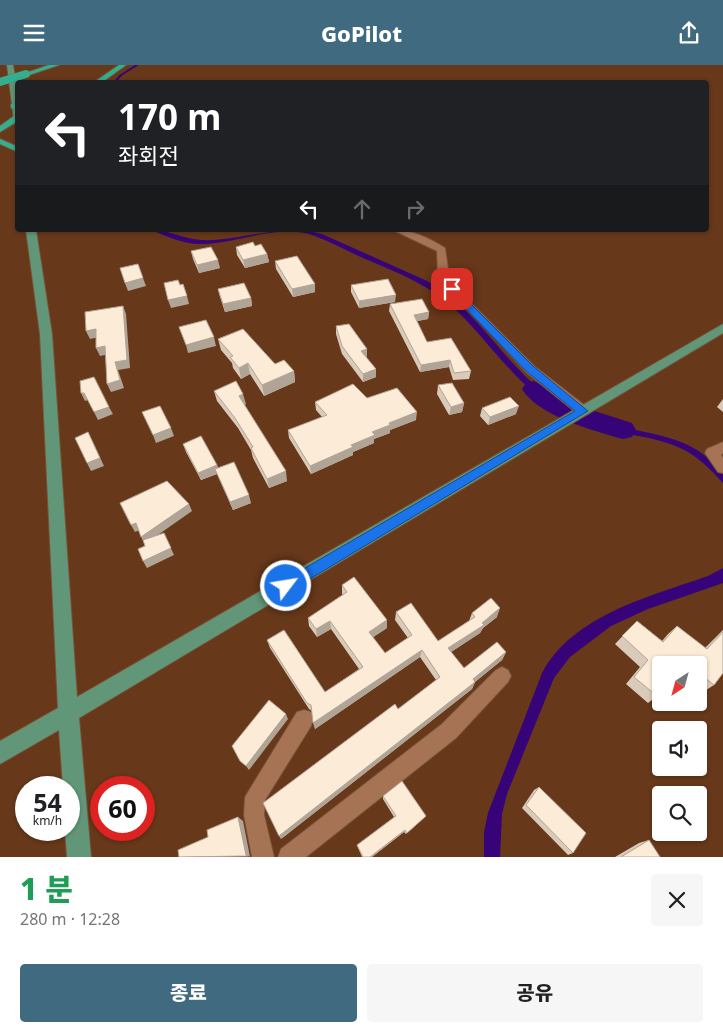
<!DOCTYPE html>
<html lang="ko">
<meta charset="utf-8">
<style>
:root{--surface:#fff;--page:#f6f6f6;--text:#202124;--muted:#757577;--accent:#406a80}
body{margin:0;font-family:"Noto Sans","Noto Sans KR",sans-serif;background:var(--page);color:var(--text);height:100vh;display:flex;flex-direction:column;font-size:19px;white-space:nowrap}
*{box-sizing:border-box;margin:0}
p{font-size:16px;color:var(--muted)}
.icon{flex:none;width:28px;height:28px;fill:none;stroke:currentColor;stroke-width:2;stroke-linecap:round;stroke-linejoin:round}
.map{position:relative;height:792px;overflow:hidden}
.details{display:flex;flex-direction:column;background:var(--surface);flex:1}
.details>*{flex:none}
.guide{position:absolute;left:15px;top:15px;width:694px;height:152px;border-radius:5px;box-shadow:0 1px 4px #0004;background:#202124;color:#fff;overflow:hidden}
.needle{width:32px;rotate:216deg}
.buttons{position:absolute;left:652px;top:591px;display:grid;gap:10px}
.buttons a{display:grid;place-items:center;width:55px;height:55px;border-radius:5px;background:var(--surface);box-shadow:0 1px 4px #0004;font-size:25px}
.speed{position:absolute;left:15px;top:711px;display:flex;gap:10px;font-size:25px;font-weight:700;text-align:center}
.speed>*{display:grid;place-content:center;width:65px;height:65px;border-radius:50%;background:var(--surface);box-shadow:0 1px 4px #0004;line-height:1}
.speed small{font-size:12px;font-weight:400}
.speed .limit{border:8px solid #d22;background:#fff;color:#111}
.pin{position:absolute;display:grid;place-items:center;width:42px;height:42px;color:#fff;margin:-21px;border-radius:10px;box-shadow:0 2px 8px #0006}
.me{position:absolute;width:55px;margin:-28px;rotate:59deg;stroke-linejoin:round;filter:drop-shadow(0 0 4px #0008)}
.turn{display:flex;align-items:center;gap:18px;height:105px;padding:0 20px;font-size:22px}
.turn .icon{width:65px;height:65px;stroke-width:2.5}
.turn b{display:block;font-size:35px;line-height:42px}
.lanes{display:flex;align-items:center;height:48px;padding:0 20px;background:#0003;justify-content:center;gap:25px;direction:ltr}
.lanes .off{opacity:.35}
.round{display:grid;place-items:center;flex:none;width:52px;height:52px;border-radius:5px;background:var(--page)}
.head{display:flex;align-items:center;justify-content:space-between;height:85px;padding:0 20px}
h1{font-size:30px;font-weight:800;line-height:38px;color:#1e9e55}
.button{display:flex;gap:10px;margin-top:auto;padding:10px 20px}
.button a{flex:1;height:58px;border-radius:5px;background:var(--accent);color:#fff;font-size:20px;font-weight:800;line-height:58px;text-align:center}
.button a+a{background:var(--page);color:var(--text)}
header{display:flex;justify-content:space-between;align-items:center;height:65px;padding:0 20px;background:var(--accent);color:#fff;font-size:22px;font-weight:800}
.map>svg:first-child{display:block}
</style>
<header><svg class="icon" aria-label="menu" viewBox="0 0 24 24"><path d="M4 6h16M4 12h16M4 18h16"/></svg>GoPilot<svg class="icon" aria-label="share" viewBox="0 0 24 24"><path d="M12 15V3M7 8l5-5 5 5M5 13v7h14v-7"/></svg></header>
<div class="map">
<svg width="723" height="792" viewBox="0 0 723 792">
<rect width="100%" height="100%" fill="#67381a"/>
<path fill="#360478" d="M152,165C169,165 184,174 201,175C242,177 280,157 322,169L425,215C467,236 494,281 527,313C539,325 553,334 567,342L561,346C518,323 492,280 458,247C431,220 398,208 363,193C347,186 331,177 315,171C280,158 239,178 203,179C186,180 167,172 152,165Z
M591,353C602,356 611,360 621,362C665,372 690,372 723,407V418C710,404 697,390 678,382C648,369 614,370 584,357Z
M723,503V518L648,544L611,561L570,592L554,613L507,729L502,749L500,792H484V767L488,748L542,608C573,550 651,531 708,511Z"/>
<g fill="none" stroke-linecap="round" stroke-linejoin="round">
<path stroke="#360478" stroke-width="2" d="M114,18L121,10L137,0"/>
<path fill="#360478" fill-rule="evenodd" d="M534,316L585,343L632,358L636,365L632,372L623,374C594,366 538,351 522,324L526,318Z"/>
<defs>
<path id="minor" d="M393,165C413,165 429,173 445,183L450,217L534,301L588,343L589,346L588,349H578L526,307L484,261L441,220L438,213L437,186Z
M723,377V388L721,390L723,393V408L718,407L705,388L707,384Z
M502,602L508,605L511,611L508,617L456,673L306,792H278L281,784L442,659L496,605Z
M304,645L311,647L313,654L311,661L265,735L264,750L274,792H252L244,750L245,732L297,647Z"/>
<path id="primary" d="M7,0H13L18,28V58L14,56Z
M26,165H36L52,269L77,632L723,259V268L79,653L91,792H67L65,765H69V722H63L59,665L0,699V676L58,643L40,269Z"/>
<path id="motorway" d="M49,0H59L26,11L23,9Z
M119,0H126L101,18H93Z
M11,39L18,40V44L11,43Z
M14,51H18V56L0,67V61Z
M0,74L18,82V87L0,79Z"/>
</defs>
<use href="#minor" stroke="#785238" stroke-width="2"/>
<use href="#primary" stroke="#785238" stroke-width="2"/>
<use href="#motorway" stroke="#785238" stroke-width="2"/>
<use href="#minor" fill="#a77355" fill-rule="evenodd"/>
<use href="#primary" fill="#619778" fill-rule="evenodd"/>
<use href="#motorway" fill="#33af8f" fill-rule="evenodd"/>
<defs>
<path id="motorway-bridge" d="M0,17L26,9"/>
</defs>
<use href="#motorway-bridge" stroke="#785238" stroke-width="8" stroke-linecap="butt"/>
<use href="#motorway-bridge" stroke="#33af8f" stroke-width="8"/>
</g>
<path fill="#d9cab9" d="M255,181L267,189L269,197L245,203L237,190L236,182Z
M191,186L220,203L199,208L193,194Z
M275,196L315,227L293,232L276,204Z
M351,220L395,237L359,243L351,227Z
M218,224L251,233L252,241L225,247L220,232Z
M390,239L429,247L428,254L417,256L427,277L471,306L469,314L453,315L449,302L420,307L389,246Z
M336,261L367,284V292H366L376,304V312L363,317L342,289L336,269Z
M218,274L294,306L295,317L264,331L250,309L241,314L233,303L232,298L221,285Z
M438,320L464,338L462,347L449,350L437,329Z
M214,326L246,339L244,340L287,416L269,423L253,393L251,385L238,363L217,336Z
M367,333L416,355L390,365V368L374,374V378L353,387V390L311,409L289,373L288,365L322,352L316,345L315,337Z
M723,334V347L717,342Z
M482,343L516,349L488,360L480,351Z
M183,379L217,400L218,403L251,438L233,445L217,409L201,415L186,387Z
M342,520L387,563L373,572L385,588L408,573L395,555L396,547L438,576L469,556L472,548L497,552L483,563L480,568L451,587L464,603L506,587L502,595L475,617L472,624L281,774L398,644L436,615L420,592L315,664L312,646L309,644L270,583L267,575L325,627L359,604L331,564L317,572L309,561L308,553L343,530L342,529Z
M637,556L662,576L668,569L677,561L705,583L723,565V608L714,620L703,627L699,623V600H661L657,631L648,638L626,619L640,602L615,579Z
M539,722L573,788L568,790L522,743L534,725Z
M383,731L426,751L424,753L406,769L404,767L372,792H362L357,780L394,752L383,734Z
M649,775L660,792H615L639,778Z"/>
<path fill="#b0a496" d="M267,189L269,197L245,203L243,195Z
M218,195L220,203L199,208L197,200Z
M143,213L146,221L128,226L125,218Z
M315,219V227L293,232L292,224Z
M396,230L395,237L359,243V236Z
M187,231L189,239L171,243L168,235Z
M251,233L252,241L225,247L223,239Z
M123,241L126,249L130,303L118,305L124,323L111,327L107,319L115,297Z
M429,247L428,254L413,257L414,250Z
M96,264L99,272L90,274L86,266Z
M214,272L216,281L188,288L186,280Z
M105,281L109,289L100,291L96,283Z
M367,284V292L361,294V286Z
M450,295L449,302L420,307L421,300Z
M248,298L250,309L241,314L239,303Z
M376,304V312L363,317V309Z
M294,306L295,317L264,331L262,320Z
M81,328H84L88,335L85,336Z
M243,329L246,339L241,341L239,331Z
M464,338L462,347L449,350L451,342Z
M519,341L516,349L488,360L490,352Z
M109,342L113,349L98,355L94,347Z
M417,347L416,355L390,365V368L374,374V378L353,387V390L311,409L310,401L351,380L372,367L389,358Z
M171,363L174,371L156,378L153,370Z
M88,367L104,401L91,406L87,398Z
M217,400L220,408L215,404L217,409L201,415L198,408Z
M286,406L287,416L269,423L267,414Z
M249,430L251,438L233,445L230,437Z
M189,439L192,446L145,479L141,472Z
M136,458L140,465L135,467L131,460Z
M164,468L174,490L147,503L143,496Z
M500,543L497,552L483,563L480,568L445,591L448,583L482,558Z
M387,555V563L369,575V567Z
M330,556L331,564L317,572L316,564Z
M422,585L420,592L315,664L313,658Z
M506,587L502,595L470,621L473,614Z
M475,617L472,624L281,774L279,771Z
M286,649L288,654L249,705L246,701Z
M238,752L243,756L250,792L246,790Z
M54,765H58V767L42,774L38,772Z
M405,765L404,767L372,792H370Z"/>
<path fill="#fcebd7" stroke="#b0a496" d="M253,177L255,181L261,179L267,189L243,195L236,182Z
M211,182L218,195L197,200L191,186Z
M297,191L315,219L292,224L275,196Z
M138,199L143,213L125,218L120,203Z
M388,214L396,230L359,236L351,220Z
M178,215L180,220L183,219L187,231L168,235L164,218Z
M244,218L251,233L223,239L218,224Z
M422,234L429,247L414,250L427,277L451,273L471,306L454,308L450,295L421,300L390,239Z
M123,241L127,295L115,297L120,315L107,319L105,281L96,283V264L86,266L85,247Z
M206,255L214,272L186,280L179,262Z
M349,259L367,284L361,286L376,304L363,309L342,281L336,261Z
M243,264L275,299L284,295L294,306L262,320L248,298L239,303L230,292L233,291L218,274Z
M94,312L109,342L94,347L84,328H81L80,316Z
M236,316L243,329L239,331L286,406L267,414L251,383L253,382L235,353L214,326Z
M452,318L464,338L451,342L438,320Z
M353,319L367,333L397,323L417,347L389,358L390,360L372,367L375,370L351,380L353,382L310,401L288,365L327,350L315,337Z
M510,332L519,341L490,352L482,343Z
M160,341L171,363L153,370L142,347Z
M88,367L100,393L87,398L75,373Z
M201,371L217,400L198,408L183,379Z
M234,397L249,430L230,437L215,404Z
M167,416L189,439L141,472L136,458L131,460L120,438Z
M164,468L171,483L143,496L138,484L145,481L143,475Z
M354,512L387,555L369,567L385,588L412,570L396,547L411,538L438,576L475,552L472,548L491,533L500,543L482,558L484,560L448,583L464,603L497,577L506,587L473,614L475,617L279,771L263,738L395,639L398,644L440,612L422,585L313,658L311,640L307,638L267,575L284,565L325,627L363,602L330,556L316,564L308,553L347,527L342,520Z
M637,556L663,577L677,561L707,584L723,567V608L714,620L699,608V600H689L685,597L682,600H661V626L657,631L634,612L648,595L622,571Z
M269,635L286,649L246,701L240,696L232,681Z
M402,716L426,751L407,768L405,765L370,792H363L357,780L396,751L383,731Z
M539,722L586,768L573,788L526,740Z
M238,752L246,790L248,791L179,792L178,785L208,772L207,765Z
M38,765H54L38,772Z
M649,775L660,792H621Z"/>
<path fill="#1a73e8" stroke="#114b97" d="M449,223H455L533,301L588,346L290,526L286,527L281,526L279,521L281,517L575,346L526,306L449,226Z"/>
</svg>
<div class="buttons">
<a><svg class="needle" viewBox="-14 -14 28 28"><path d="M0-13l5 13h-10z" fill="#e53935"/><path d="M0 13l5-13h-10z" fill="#757577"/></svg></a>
<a><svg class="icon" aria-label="sound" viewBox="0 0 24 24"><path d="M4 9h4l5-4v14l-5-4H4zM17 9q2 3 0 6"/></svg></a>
<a><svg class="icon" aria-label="search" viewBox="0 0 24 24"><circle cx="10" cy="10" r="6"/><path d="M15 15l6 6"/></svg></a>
</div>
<div class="speed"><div>54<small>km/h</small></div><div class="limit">60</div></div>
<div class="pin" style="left:452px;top:224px;background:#d93025"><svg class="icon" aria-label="arrive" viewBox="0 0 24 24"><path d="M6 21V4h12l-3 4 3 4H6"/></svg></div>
<svg class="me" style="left:286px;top:521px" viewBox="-20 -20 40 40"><circle r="17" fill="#1a73e8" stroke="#fff" stroke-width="3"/><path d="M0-11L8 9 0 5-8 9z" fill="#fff"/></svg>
<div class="guide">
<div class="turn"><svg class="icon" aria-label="left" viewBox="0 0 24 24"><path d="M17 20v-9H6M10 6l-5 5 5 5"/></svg><div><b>170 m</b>좌회전</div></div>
<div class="lanes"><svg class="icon" aria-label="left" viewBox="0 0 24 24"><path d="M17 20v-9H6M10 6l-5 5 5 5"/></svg><svg class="icon off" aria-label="ahead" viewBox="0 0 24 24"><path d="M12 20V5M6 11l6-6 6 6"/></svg><svg class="icon off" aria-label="right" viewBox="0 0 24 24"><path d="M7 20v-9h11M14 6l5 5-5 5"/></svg></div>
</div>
</div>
<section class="details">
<div class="head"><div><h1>1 분</h1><p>280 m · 12:28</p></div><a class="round"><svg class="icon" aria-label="close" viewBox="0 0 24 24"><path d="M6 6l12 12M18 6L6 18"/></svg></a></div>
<div class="button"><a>종료</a><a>공유</a></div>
</section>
